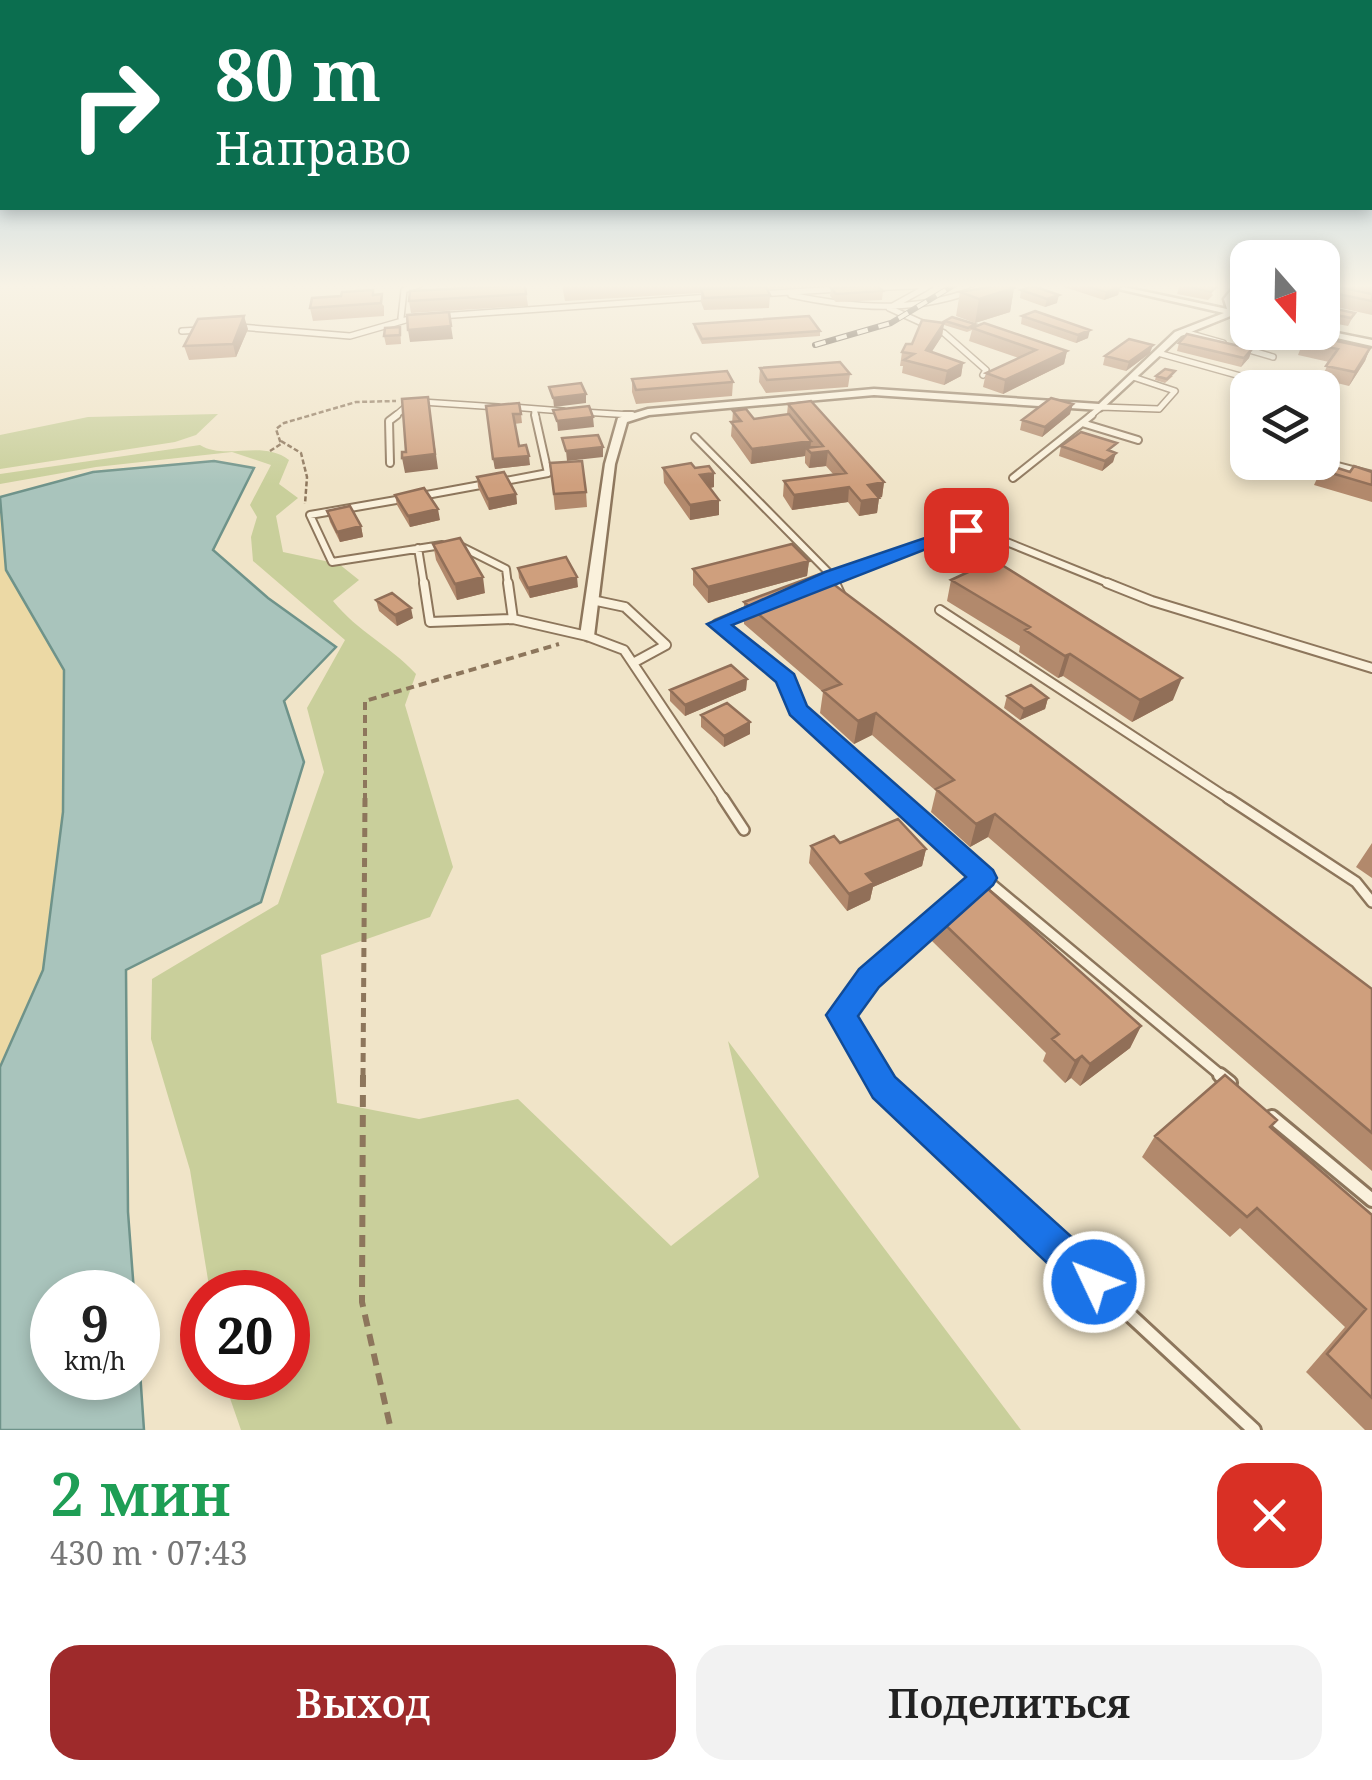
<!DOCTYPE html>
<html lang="ru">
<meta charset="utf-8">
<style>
:root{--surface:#fff;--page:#f2f2f2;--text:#222;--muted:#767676;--accent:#9e2a2b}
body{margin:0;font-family:"Noto Serif",serif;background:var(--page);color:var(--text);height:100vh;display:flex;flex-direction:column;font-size:38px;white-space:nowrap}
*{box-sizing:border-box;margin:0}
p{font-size:32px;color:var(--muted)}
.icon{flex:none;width:55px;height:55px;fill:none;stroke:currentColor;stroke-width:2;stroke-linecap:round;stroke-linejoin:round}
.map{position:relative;height:1430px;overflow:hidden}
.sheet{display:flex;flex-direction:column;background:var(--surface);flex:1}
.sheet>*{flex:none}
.guide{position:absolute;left:0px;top:0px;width:1372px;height:210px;box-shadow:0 5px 15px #0003;background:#0b6e4f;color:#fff;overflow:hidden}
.needle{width:65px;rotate:160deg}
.controls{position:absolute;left:1230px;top:240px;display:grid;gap:20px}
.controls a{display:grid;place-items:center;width:110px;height:110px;border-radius:20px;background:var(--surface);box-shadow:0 5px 15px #0003;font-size:50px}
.speed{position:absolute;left:30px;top:1270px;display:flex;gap:20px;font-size:50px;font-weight:700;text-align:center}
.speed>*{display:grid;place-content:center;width:130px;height:130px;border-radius:50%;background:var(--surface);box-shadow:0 5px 15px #0003;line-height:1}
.speed small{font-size:25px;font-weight:400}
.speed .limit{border:15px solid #d22;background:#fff;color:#111}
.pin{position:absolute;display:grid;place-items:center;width:85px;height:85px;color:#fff;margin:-42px;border-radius:20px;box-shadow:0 5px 15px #0006}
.me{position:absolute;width:110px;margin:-55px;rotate:313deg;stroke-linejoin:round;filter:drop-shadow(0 0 8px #0008)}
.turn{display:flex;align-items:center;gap:35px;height:210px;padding:0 50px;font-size:45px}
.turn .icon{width:130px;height:130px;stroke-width:2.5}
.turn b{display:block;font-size:70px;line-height:85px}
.round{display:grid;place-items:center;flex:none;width:105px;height:105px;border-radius:30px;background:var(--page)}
.headline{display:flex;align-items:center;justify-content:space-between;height:170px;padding:0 50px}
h1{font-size:60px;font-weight:600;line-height:75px;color:#1e9e55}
.button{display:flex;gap:20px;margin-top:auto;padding:20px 50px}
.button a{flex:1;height:115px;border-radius:30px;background:var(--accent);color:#fff;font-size:40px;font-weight:600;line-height:115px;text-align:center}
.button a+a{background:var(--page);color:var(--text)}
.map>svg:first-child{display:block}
</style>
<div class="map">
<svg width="1372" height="1430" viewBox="0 0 1372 1430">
<rect width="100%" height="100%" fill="#f0e4c8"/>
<path fill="#c9cf9b" d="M218,414L196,435L175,442L0,469V435L88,417Z
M200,445C226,461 262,439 289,460L279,484L298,498L276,516L283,552L339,564L359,580L333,601C359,633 388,644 416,674L405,705L453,867L430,917L321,955L337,1103L419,1119L518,1099L671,1246L759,1177L728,1041L1021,1430H241L223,1378H288V1292H210L190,1170L151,1039L152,979L278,904L324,772L307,708L345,640L253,561L251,537L257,517L250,505L271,465L232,452L96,467L0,484V474Z"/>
<path fill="#ecd9a5" d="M0,498L6,570L64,670L63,812L43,970L0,1067Z"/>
<path fill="#a9c4bc" stroke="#6f938a" stroke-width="2.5" d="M214,461L254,468L213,550L268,598L336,647L284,701L304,762L261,902L126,970L128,1212L134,1292H52V1378H138V1342L144,1430H0V1067L43,970L63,812L64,670L6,570L0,497L93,472Z"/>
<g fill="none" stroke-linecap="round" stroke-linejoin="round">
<defs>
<path id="lane-far4" d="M927,287L889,308L944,333L986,370L983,375
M869,288L930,285
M759,294L840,289
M791,295C861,310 920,313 987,285
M440,316L710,297
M401,318L404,290L419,285
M240,327L350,336L416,317
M182,331L201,330
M1184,332L1223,343
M1246,349L1273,357
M1158,353L1283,388
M422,402L498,407
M512,407L563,411
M534,409L536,417
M582,412L632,415
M394,417L409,404
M1089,417L1101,407L1159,409L1175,391L1133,377"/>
<path id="lane-far3" d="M625,415H632
M1082,423L1138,440
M695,437L832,576L958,531L977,530L1113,585
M1322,462L1372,475
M390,463L389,421L397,415
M1013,478L1092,415
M500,482L548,473L535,415
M421,496L486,484
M402,499L310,515L332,562L442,545
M456,544L506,569L508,585
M418,548L424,585
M819,581L832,576L836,585"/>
<path id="lane-far2" d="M424,583L430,622L513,619
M508,583L513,619L587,636L624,650L725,801
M835,583L841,596
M1107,583L1152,601L1372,668
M592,600L625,607L666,645L633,663
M751,610L717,624L786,679L798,710L899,801
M940,610L1232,801"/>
<path id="lane-far1" d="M723,798L744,830
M1228,798L1356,882L1372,902
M984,878L1223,1077
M878,1077L841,1015L869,978L984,878L896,798"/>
<path id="lane" d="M877,1075L884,1087L1254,1430
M1220,1075L1230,1083
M1272,1117L1372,1200"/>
<path id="street" d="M1101,285H1114L1227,309L1224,299L1235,285H1243L1232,299L1235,311L1248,313V318L1233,315L1181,336L1101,410L874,395L649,415L627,422L615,464L594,636L587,640L580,636L605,464L618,418L648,409L874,389L1099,404L1175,332L1224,313Z
M1322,330L1372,340V346L1319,334L1322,332Z"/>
</defs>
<use href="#lane-far4" stroke="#8d765c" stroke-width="8"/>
<use href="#lane-far3" stroke="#8d765c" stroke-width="10"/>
<use href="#lane-far2" stroke="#8d765c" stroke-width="12"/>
<use href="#lane-far1" stroke="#8d765c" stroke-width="14"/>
<use href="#lane" stroke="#8d765c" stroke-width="18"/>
<use href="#street" stroke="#8d765c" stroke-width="5"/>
<path stroke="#8d765c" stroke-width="2.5" stroke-dasharray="5 2.5" stroke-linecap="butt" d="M281,441L301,453L307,477L305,504
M270,451L281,444L276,429L284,423L356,402L396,401"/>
<path stroke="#8d765c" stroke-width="4" stroke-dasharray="8 5" stroke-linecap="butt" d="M365,801V701L559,644"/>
<path stroke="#8d765c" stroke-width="5" stroke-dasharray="9 6" stroke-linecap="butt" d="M363,1077L365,798"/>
<path stroke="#8d765c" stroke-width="6" stroke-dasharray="12 8" stroke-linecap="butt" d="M363,1075L362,1302L391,1430"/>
<use href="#lane-far4" stroke="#faf1dc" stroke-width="5"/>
<use href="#lane-far3" stroke="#faf1dc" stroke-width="6"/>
<use href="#lane-far2" stroke="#faf1dc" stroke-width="8"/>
<use href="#lane-far1" stroke="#faf1dc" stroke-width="9"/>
<use href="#lane" stroke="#faf1dc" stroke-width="12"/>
<use href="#street" fill="#faf1dc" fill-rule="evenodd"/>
<defs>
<path id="rail" d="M815,345L891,323L954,285"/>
</defs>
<use href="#rail" stroke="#3d2e20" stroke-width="6"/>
<use href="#rail" stroke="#f7eed8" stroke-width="4" stroke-dasharray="11" stroke-linecap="butt"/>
</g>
<path fill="#b2896c" d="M525,285L528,306L411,313L409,301Z
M562,285H842L767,289L770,295L769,308L704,310L701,302V293L565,301Z
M984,285L1014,288L1010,312L975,323L956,316L960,292L983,288Z
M1065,285H1112L1120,287L1118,295L1104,300L1064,287Z
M1180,285H1205L1213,295L1208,300L1177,294Z
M1349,285H1372V315L1323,304L1328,292L1347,289Z
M831,288L883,291L882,300L836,302L830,296Z
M373,290L374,295L384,306V316L313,321L310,308L341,296Z
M1021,290L1057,303L1045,307L1020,298Z
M1322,306L1355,313L1348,326L1322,321Z
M1022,316L1088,338L1076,343L1021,324Z
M945,321L1067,351L1064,364L1003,394L983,387L986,373L1019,358L969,341L972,330L967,332L944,325Z
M944,323L942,336L931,352L963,363L961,376L944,385L902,373L903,366H900L902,352Z
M694,324L820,331V336L702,344L694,328Z
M400,327L401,344L386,345L384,336Z
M248,329L236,357L189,360L184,346Z
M1250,332H1291L1285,341Z
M1303,342L1370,348L1365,361L1349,386L1321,379L1329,362L1298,355Z
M1179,343L1252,349L1249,358L1241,367L1177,351Z
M1150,353L1126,371L1103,365L1105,356Z
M760,368L850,374L848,387L766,393L759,382Z
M1156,376H1173L1165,383L1155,380Z
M632,379L733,382L732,396L636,404L632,392Z
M788,404L884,482L882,497L879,498L877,513L859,516L848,502L792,510L783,496L784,481L833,474L826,466L809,468L805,463V456L751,464L731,436L733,411L754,419L787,414Z
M486,406L521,414L522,423L514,424L519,446L530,465L495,469Z
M1070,414L1042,437L1020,430L1022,420Z
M1061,446L1115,452L1113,462L1102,471L1059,456Z
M550,463L586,492L587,507L555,510Z
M663,468H695L714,473V487L710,488L719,500V515L690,520L664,483Z
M1321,470L1372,472V502L1314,485Z
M477,477L516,494L517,504L489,510L478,487Z
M395,495L440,520L410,527L397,505Z
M327,511L361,526L363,537L340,542L330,522Z
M433,544L485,593L457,600L436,560Z
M809,561L807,576L708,603L693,585V569Z
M518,568L578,587L530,598L519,578Z
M951,580L1173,700L1132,722L1063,676L1058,678L1019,652L1020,646L947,601Z
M376,600L413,618L397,626L379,611Z
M744,602L1372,989V1171L988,837L970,847L931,812L936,791L872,735L854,744L820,713L823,692L744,624Z
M747,679L746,690L685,716L670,701V690Z
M1007,696L1048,698L1045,709L1020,720L1004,708Z
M701,715L750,722V734L724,747L701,727Z
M840,843L926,849L922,866L873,887L870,900L847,911L809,863L811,846Z
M1372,843V878L1356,867Z
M938,918L1141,1026L1130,1048L1080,1086L1071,1078L1065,1083L1043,1061L1046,1053L932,941Z
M1271,1128L1372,1215V1430H1365L1306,1372L1345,1327L1240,1228L1230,1237L1142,1157L1155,1136Z"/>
<path fill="#916f58" d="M1120,287L1118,295L1104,300L1106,292Z
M1014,288L1010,312L975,323L979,299Z
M1059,295L1057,303L1045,307L1047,299Z
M244,316L248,329L236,357L233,344Z
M944,323L942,336L924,364L926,350Z
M451,326L453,339L410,342L408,330Z
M1090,330L1088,338L1076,343L1078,335Z
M1153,345L1150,353L1126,371L1129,362Z
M1370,348L1365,361L1349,386L1355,372Z
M1252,349L1249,358L1241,367L1244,358Z
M1067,351L1064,364L1003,394L1005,380Z
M963,363L961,376L944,385L947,371Z
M586,394V403L554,407L553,398Z
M428,397L438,469L405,473L402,458L435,454Z
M1073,404L1070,414L1042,437L1045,427Z
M593,417L594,427L558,431L557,421Z
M811,441L810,453L806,448L805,456L751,464L752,449Z
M603,447V457L567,461L566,451Z
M828,451L826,466L809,468L811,453Z
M1116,453L1113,462L1102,471L1105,461Z
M529,456L530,465L495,469L493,459Z
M714,473V487L700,490V475Z
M884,482L882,497L866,500L868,485Z
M849,487L848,502L792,510L794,495Z
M516,494L517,504L489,510L488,499Z
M879,498L877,513L859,516L861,501Z
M719,500V515L690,520V505Z
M438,509L440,520L410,527L408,516Z
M361,526L363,537L340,542L337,532Z
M809,561L807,576L708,603V587Z
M483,577L485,593L457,600L455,584Z
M577,577L578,587L530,598L528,588Z
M411,608L413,618L397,626L395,615Z
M1070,654L1063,676L1058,678L1065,656Z
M1182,678L1173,700L1132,722L1140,700Z
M747,679L746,690L685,716V705Z
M1048,698L1045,709L1020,720L1024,709Z
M876,713L872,735L854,744L858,721Z
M750,722V734L724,747V736Z
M995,814L988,837L970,847L976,824Z
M926,849L922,866L873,887L870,900L847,911L849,894L866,874Z
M1141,1026L1130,1048L1080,1086L1090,1064Z
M1082,1056L1071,1078L1065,1083L1075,1061Z"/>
<path fill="#cf9f7d" stroke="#916f58" stroke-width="2.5" d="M525,285L526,294L409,301L410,291Z
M877,285L883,291L836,294L831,288Z
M984,285H1005L1014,288L979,299L960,292L989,287Z
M1082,285H1112L1120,287L1106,292Z
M1180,285H1205L1216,287L1211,292Z
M1033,286L1059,295L1047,299L1021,290Z
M1334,286L1372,294V301L1328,292Z
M766,287L770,295L704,298L701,289Z
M373,290V295L382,294L381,303L310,308L312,298L341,296L342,292Z
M1322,306L1355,313L1351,318L1322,312Z
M1035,311L1090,330L1078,335L1022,316Z
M449,312L451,326L408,330L407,315Z
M244,316L233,344L184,346L198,319Z
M809,316L820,331L702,339L694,324Z
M952,317L975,324L968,328L945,321Z
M922,320L944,323L926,350L963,363L947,371L904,360L914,354L902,352L906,344H912Z
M984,323L1067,351L1005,380L986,373L1036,350L972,328Z
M400,327V335L384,336L385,328Z
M1187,334L1252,349L1244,358L1179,343Z
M1308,335L1370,348L1355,372L1326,366L1338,349L1303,342Z
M1129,339L1153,345L1129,362L1105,356Z
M840,362L850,374L767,380L760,368Z
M1165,369L1175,371L1167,379L1156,376Z
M727,371L733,382L636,390L632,379Z
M581,383L586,394L553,398L549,387Z
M428,397L435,454L402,458V452H406L402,399Z
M1051,398L1073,404L1045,427L1022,420Z
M811,401L884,482L868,485L879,498L861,501L849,487L794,495L784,481L846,473L828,451L811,453L806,448L823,446L788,404Z
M519,403L521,414H513L519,446L526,445L529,456L493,459L486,406Z
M589,406L593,417L557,421L553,410Z
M746,409L754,419L789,414L811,441L752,449L731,422L741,421L733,411Z
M1081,432L1117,443L1108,450L1116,453L1105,461L1061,446Z
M598,435L603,447L566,451L562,438Z
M582,461L586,492L554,494L550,463Z
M691,463L695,468L709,466L714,473L700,475L719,500L690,505L663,468Z
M1325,464L1350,472L1354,466L1372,472V485L1321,470Z
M504,472L516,494L488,499L477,477Z
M424,488L438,509L408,516L395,495Z
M350,506L361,526L337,532L327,511Z
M460,538L483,577L455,584L433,544Z
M792,544L809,561L708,587L693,569Z
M566,557L577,577L528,588L518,568Z
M994,560L1182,678L1140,700L1070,654L1065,656L1025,630L1030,627L951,580Z
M820,574L1372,989V1133L995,814L976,824L936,789L954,780L876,713L858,721L823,691L841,684L744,602Z
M392,593L411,608L395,615L376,600Z
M731,665L747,679L685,705L670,690Z
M1031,685L1048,698L1024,709L1007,696Z
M727,703L750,722L724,736L701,715Z
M898,819L926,849L866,874L874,883L849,894L811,846L834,836L840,843Z
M988,889L1141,1026L1090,1064L1082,1056L1075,1061L1052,1039L1059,1034L938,918Z
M1225,1075L1277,1120L1270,1127L1372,1215V1398L1327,1354L1366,1309L1257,1208L1247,1217L1155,1136Z"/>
<linearGradient id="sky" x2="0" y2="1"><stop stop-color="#8fbad6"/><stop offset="0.59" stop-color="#f8f3e6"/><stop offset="1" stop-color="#f8f3e6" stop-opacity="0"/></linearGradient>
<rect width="1372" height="485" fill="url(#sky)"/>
<path fill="#1a73e8" stroke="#114b97" stroke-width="2.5" d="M960,526L975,530L732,625L794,674L807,706L993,870L997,878L993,885L879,987L858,1016L895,1077L1107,1269L1113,1282L1107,1295L1094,1301L1081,1295L873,1098L826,1015L859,969L966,877L790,715L776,682L707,624L825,572Z"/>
</svg>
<div class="controls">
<a><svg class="needle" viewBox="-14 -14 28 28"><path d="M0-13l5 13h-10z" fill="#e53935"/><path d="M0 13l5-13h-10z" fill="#767676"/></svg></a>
<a><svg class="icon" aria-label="layers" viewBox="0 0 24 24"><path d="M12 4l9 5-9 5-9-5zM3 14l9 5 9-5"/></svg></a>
</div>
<div class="speed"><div>9<small>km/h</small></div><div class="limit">20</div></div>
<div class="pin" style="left:966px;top:530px;background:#d93025"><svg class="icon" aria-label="arrive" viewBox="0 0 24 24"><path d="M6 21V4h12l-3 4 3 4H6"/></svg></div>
<svg class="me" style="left:1094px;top:1282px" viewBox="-20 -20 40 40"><circle r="17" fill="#1a73e8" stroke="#fff" stroke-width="3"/><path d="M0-11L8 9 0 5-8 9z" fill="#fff"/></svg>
<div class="guide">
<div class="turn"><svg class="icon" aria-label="right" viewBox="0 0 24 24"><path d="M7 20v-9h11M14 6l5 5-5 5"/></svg><div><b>80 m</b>Направо</div></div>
</div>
</div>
<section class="sheet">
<div class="headline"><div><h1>2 мин</h1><p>430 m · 07:43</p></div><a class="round" style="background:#d93025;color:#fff"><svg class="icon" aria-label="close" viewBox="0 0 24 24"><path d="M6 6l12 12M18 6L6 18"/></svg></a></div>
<div class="button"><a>Выход</a><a>Поделиться</a></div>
</section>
